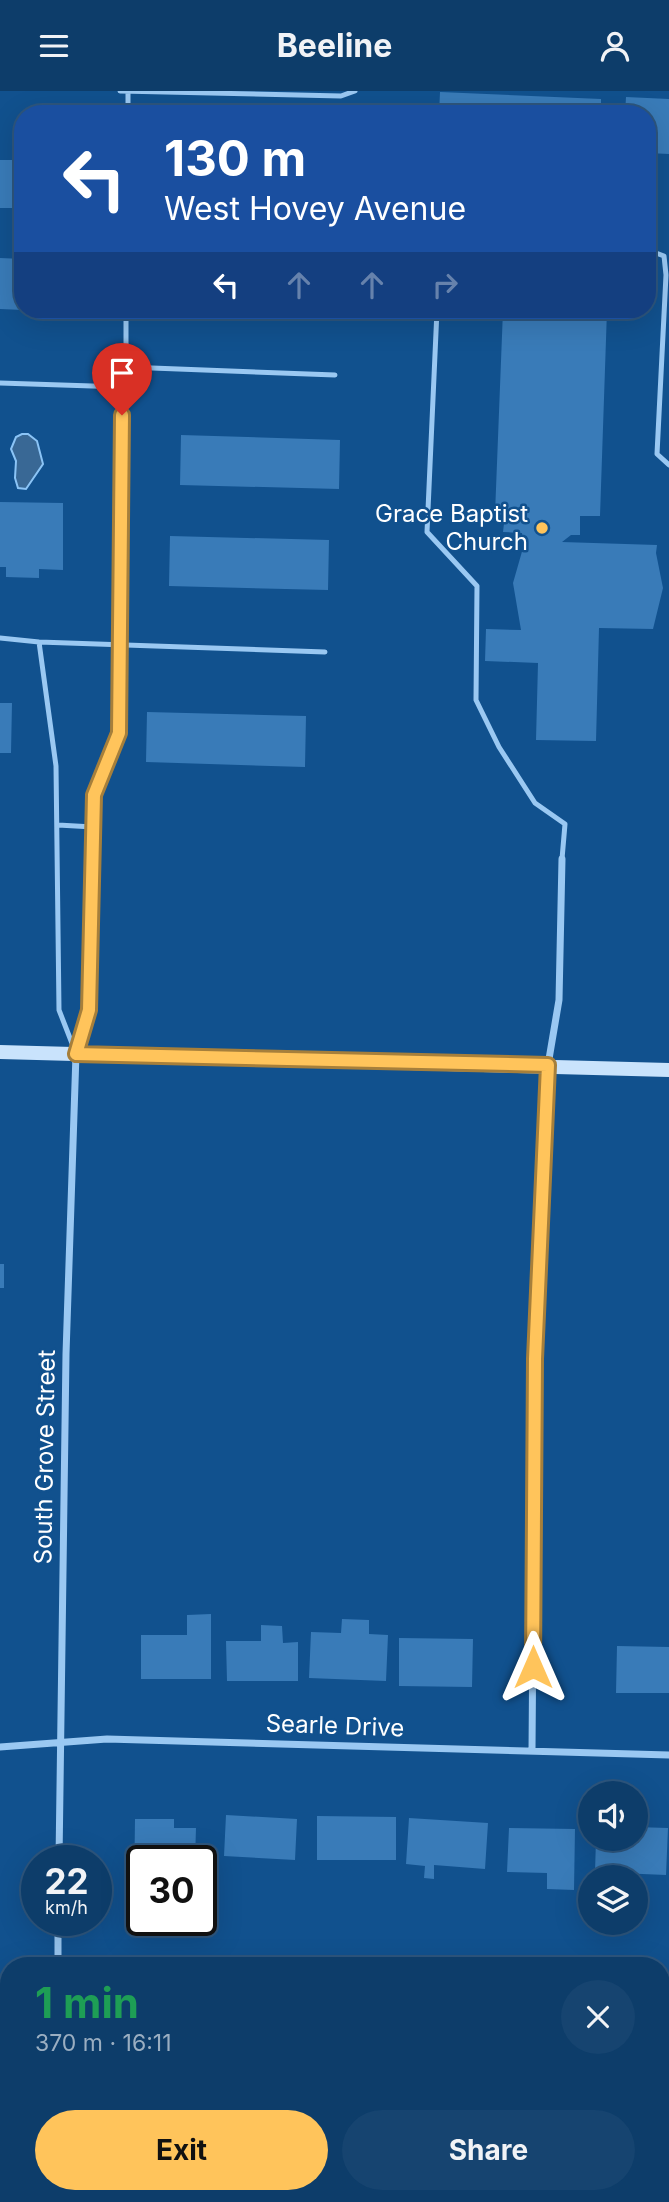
<!DOCTYPE html>
<meta charset="utf-8">
<style>
:root{--surface:#0d3d6a;--page:#164470;--text:#f1f3f6;--muted:#9aaec1;--line:#2d567e;--accent:#ffc45b}
body{margin:0;font-family:Inter,sans-serif;background:var(--page);color:var(--text);height:100vh;display:flex;flex-direction:column;font-size:26px;white-space:nowrap}
*{box-sizing:border-box;margin:0}
p{font-size:23px;color:var(--muted)}
.icon{flex:none;width:38px;height:38px;fill:none;stroke:currentColor;stroke-width:2;stroke-linecap:round;stroke-linejoin:round}
.map{position:relative;flex:1;overflow:hidden}
.panel{position:absolute;left:0px;top:1866px;width:670px;height:247px;display:flex;flex-direction:column;background:var(--surface);border-radius:28px 28px 0 0;box-shadow:0 7px 28px #0002,0 0 0 2px var(--line)}
.panel>*{flex:none}
.hud{position:absolute;left:14px;top:14px;width:642px;height:214px;border-radius:28px;box-shadow:0 7px 28px #0002,0 0 0 2px var(--line);background:#1a4fa0;color:#fff;overflow:hidden}
.fabs{position:absolute;left:578px;top:1690px;display:grid;gap:14px}
.fabs a{display:grid;place-items:center;width:70px;height:70px;border-radius:50%;background:var(--surface);box-shadow:0 7px 28px #0002,0 0 0 2px var(--line);font-size:35px}
.speed{position:absolute;left:21px;top:1754px;display:flex;gap:14px;font-size:35px;font-weight:700;text-align:center}
.speed>*{display:grid;place-content:center;width:91px;height:91px;border-radius:50%;background:var(--surface);box-shadow:0 7px 28px #0002,0 0 0 2px var(--line);line-height:1}
.speed small{font-size:18px;font-weight:400}
.speed .limit{border:4px solid #111;border-radius:10px;background:#fff;color:#111}
.pin{position:absolute;display:grid;place-items:center;width:60px;height:60px;color:#fff;margin:-72px -30px;border-radius:50% 50% 50% 0;rotate:-45deg;box-shadow:0 0 7px #0007}
.pin .icon{rotate:45deg}
.me{position:absolute;width:77px;margin:-38px;rotate:0deg;stroke-linejoin:round;filter:drop-shadow(0 0 5px #0008)}
.turn{display:flex;align-items:center;gap:24px;height:147px;padding:0 35px;font-size:32px}
.turn .icon{width:91px;height:91px;stroke-width:2.5}
.turn b{display:block;font-size:49px;line-height:60px}
.lanes{display:flex;align-items:center;height:66px;padding:0 35px;background:#0003;justify-content:center;gap:35px;direction:ltr}
.lanes .off{opacity:.35}
.round{display:grid;place-items:center;flex:none;width:74px;height:74px;border-radius:37px;background:var(--page)}
.summary{display:flex;align-items:center;justify-content:space-between;height:119px;padding:0 35px}
h1{font-size:42px;font-weight:700;line-height:52px;color:#1e9e55}
.action{display:flex;gap:14px;margin-top:auto;padding:14px 35px}
.action a{flex:1;height:80px;border-radius:42px;background:var(--accent);color:#111;font-size:28px;font-weight:700;line-height:80px;text-align:center}
.action a+a{background:var(--page);color:var(--text)}
header{display:flex;justify-content:space-between;align-items:center;height:91px;padding:0 35px;background:var(--surface);font-size:32px;font-weight:700}
.map>svg:first-child{display:block}
</style>
<header><svg class="icon" aria-label="menu" viewBox="0 0 24 24"><path d="M4 6h16M4 12h16M4 18h16"/></svg>Beeline<svg class="icon" aria-label="person" viewBox="0 0 24 24"><circle cx="12" cy="8" r="4"/><path d="M4 21q1-7 8-7t8 7"/></svg></header>
<div class="map">
<svg width="669" height="2111" viewBox="0 0 669 2111">
<rect width="100%" height="100%" fill="#11518e"/>
<path fill="#396895" stroke="#8bc4f6" stroke-width="2" d="M22,343H28L37,350L43,373L26,398L18,397L15,387L16,370L11,358L16,346Z"/>
<path fill="#397bb8" d="M440,1L601,8V23H439Z
M626,6L669,8V63L648,62V23H625Z
M0,69H23V117H0Z
M0,167L23,168V219L0,218Z
M253,219H342L341,224L253,221Z
M503,219H607L600,425H580V444H571L562,451L657,454L656,462L663,497L653,538L599,537L596,650L536,649L538,572L485,570L486,538L521,539L513,492L523,457L522,442L503,441L505,424L495,423Z
M181,344L340,349L339,398L180,394Z
M0,411L63,412V479L39,478V487L6,486V476H0Z
M170,445L329,449L328,499L169,495Z
M0,612H12L11,662H0Z
M147,621L306,625L305,676L146,671Z
M0,1173H4V1197H0Z
M211,1523V1588H141V1544H187V1524Z
M342,1528L369,1529V1543L388,1544L386,1590L309,1587L311,1541L341,1542Z
M261,1534L282,1535L283,1552L298,1551V1590H227L226,1550H261Z
M399,1547L473,1548L472,1596L399,1595Z
M617,1555L669,1556V1602H616Z
M226,1724L297,1728L295,1769L224,1765Z
M317,1725L396,1726V1769H317Z
M409,1727L488,1732L485,1778L434,1774V1788L424,1787L425,1775L406,1773Z
M135,1728H174V1737H196L195,1769H142V1800H134Z
M635,1736L668,1737L666,1784L595,1781L596,1748H635Z
M509,1737L575,1738L574,1799L547,1798V1782L507,1781Z
M662,1944H669V1997H662Z"/>
<g fill="none" stroke-linecap="round" stroke-linejoin="round">
<path stroke="#9ac8f2" stroke-width="5" d="M120,0L341,5L355,0
M128,23V0
M648,159L664,165L666,184L657,363L669,374
M437,219L427,441L477,495L476,609L499,656L535,712L565,733L562,768
M126,276L335,284
M0,292L123,296
M0,547L39,551L325,561
M39,551L56,675L59,919L75,960
M58,734L93,736
M77,960L89,919L94,703L119,642L123,296L126,276V219"/>
<path stroke="#9ac8f2" stroke-width="7" d="M0,1656L107,1648L669,1664
M532,1660L535,1268L548,974L559,909L562,768
M59,1769L66,1263L76,963
M58,1874V1829
M662,2063H669
M0,2082L9,2081
M55,2111V2104"/>
<path stroke="#c9e3fc" stroke-width="14" d="M0,961L669,979"/>
</g>
<g fill="none" stroke-linecap="round" stroke-linejoin="round">
<defs>
<path id="route" d="M122,324L119,642L94,704L89,919L76,963L548,974L535,1268L533,1576"/>
</defs>
<use href="#route" stroke="#a67f3b" stroke-width="18"/>
<use href="#route" stroke="#ffc45b" stroke-width="12"/>
</g>
<circle fill="#ffc45b" stroke="#11518e" stroke-width="2.5" cx="542" cy="437" r="7"/>
<g text-anchor="middle" stroke-width="5" stroke-linejoin="round" paint-order="stroke">
<g font-size="24" fill="#fff" stroke="#11518e" text-anchor="end">
<text x="528" y="431">Grace Baptist<tspan x="528" dy="28">Church</tspan></text>
</g>
<g font-size="24" fill="#fff" stroke="#11518e">
<text transform="translate(45 1366) rotate(-89)" y="8">South Grove Street</text>
<text transform="translate(335 1635) rotate(2)" y="8">Searle Drive</text>
</g>
</g>
</svg>
<div class="fabs">
<a><svg class="icon" aria-label="sound" viewBox="0 0 24 24"><path d="M4 9h4l5-4v14l-5-4H4zM17 9q2 3 0 6"/></svg></a>
<a><svg class="icon" aria-label="layers" viewBox="0 0 24 24"><path d="M12 4l9 5-9 5-9-5zM3 14l9 5 9-5"/></svg></a>
</div>
<div class="speed"><div>22<small>km/h</small></div><div class="limit">30</div></div>
<div class="pin" style="left:122px;top:324px;background:#d93025"><svg class="icon" aria-label="arrive" viewBox="0 0 24 24"><path d="M6 21V4h12l-3 4 3 4H6"/></svg></div>
<svg class="me" style="left:533px;top:1576px" viewBox="-20 -20 40 40"><path d="M0-17L14 15 0 8-14 15z" fill="#ffc45b" stroke="#fff" stroke-width="4"/></svg>
<div class="hud">
<div class="turn"><svg class="icon" aria-label="left" viewBox="0 0 24 24"><path d="M17 20v-9H6M10 6l-5 5 5 5"/></svg><div><b>130 m</b>West Hovey Avenue</div></div>
<div class="lanes"><svg class="icon" aria-label="left" viewBox="0 0 24 24"><path d="M17 20v-9H6M10 6l-5 5 5 5"/></svg><svg class="icon off" aria-label="ahead" viewBox="0 0 24 24"><path d="M12 20V5M6 11l6-6 6 6"/></svg><svg class="icon off" aria-label="ahead" viewBox="0 0 24 24"><path d="M12 20V5M6 11l6-6 6 6"/></svg><svg class="icon off" aria-label="right" viewBox="0 0 24 24"><path d="M7 20v-9h11M14 6l5 5-5 5"/></svg></div>
</div>
<section class="panel">
<div class="summary"><div><h1>1 min</h1><p>370 m · 16:11</p></div><a class="round"><svg class="icon" aria-label="close" viewBox="0 0 24 24"><path d="M6 6l12 12M18 6L6 18"/></svg></a></div>
<div class="action"><a>Exit</a><a>Share</a></div>
</section>
</div>
